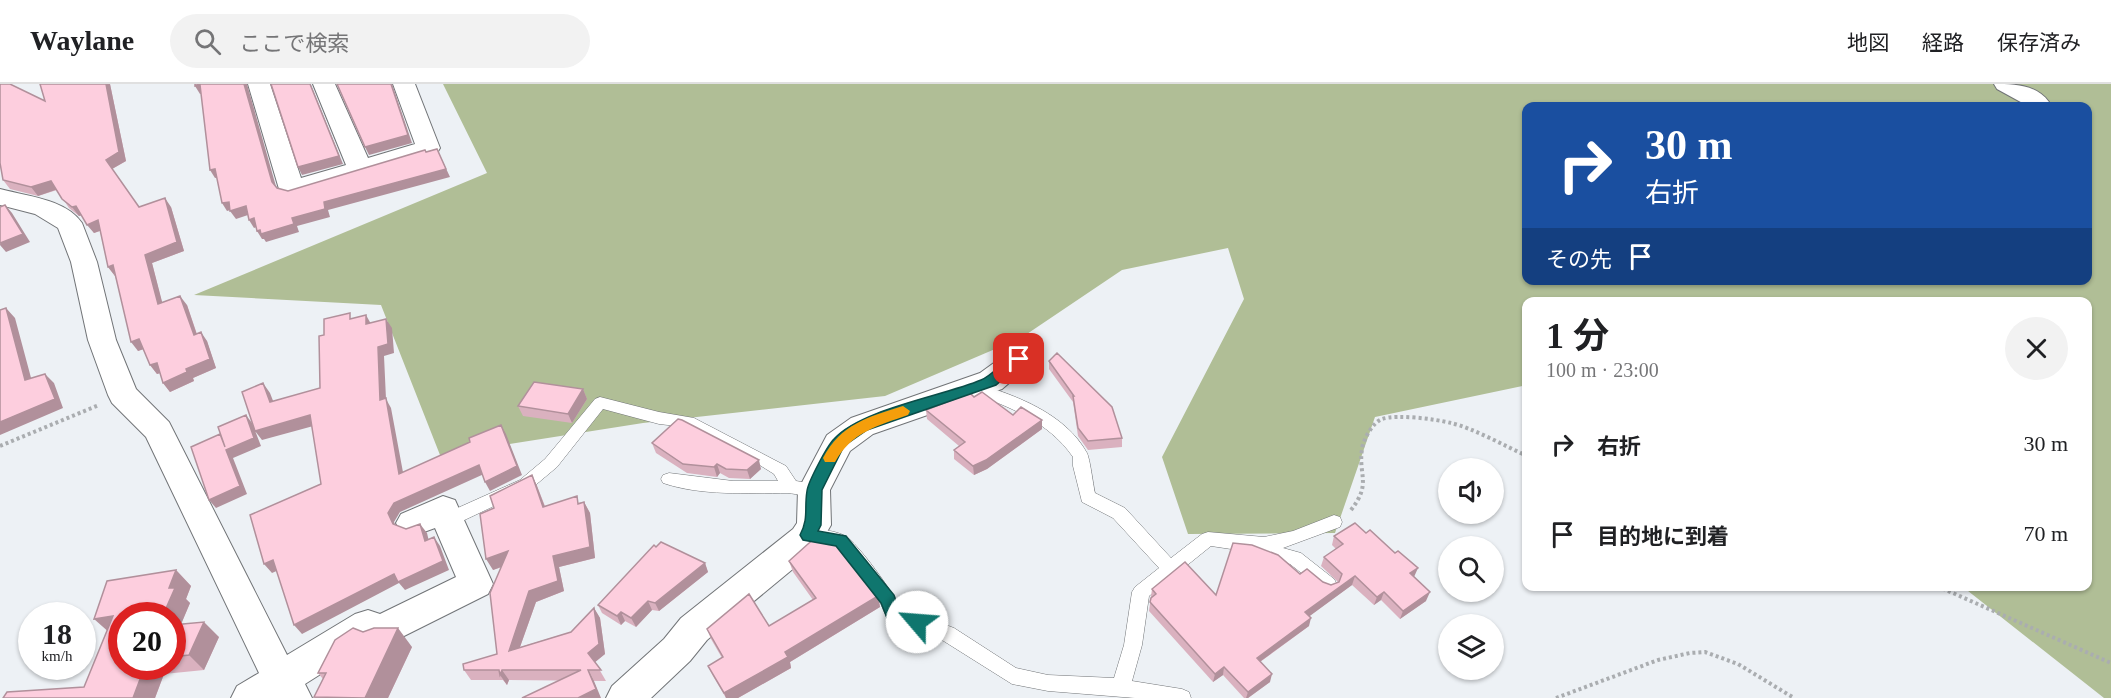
<!DOCTYPE html>
<html lang="ja">
<meta charset="utf-8">
<style>
:root{--surface:#fff;--page:#f2f2f2;--text:#202124;--muted:#757577;--line:#e0e0e0}
body{margin:0;font-family:"Times New Roman","Noto Sans JP",serif;background:var(--page);color:var(--text);height:100vh;display:flex;flex-direction:column;font-size:22px;white-space:nowrap}
*{box-sizing:border-box;margin:0}
p{font-size:20px;color:var(--muted)}
.icon{flex:none;width:33px;height:33px;fill:none;stroke:currentColor;stroke-width:2;stroke-linecap:round;stroke-linejoin:round}
.map{position:relative;flex:1;overflow:hidden}
.side{position:absolute;left:1522px;top:213px;width:570px;height:294px;display:flex;flex-direction:column;background:var(--surface);border-radius:12px;box-shadow:0 2px 4px #0004}
.side>*{flex:none}
.top-card{position:absolute;left:1522px;top:18px;width:570px;height:183px;border-radius:12px;box-shadow:0 2px 4px #0004;background:#1a4fa0;color:#fff;overflow:hidden}
.fabs{position:absolute;left:1438px;top:374px;display:grid;gap:12px}
.fabs a{display:grid;place-items:center;width:66px;height:66px;border-radius:50%;background:var(--surface);box-shadow:0 2px 4px #0004;font-size:30px}
.speed{position:absolute;left:18px;top:518px;display:flex;gap:12px;font-size:30px;font-weight:700;text-align:center}
.speed>*{display:grid;place-content:center;width:78px;height:78px;border-radius:50%;background:var(--surface);box-shadow:0 2px 4px #0004;line-height:1}
.speed small{font-size:15px;font-weight:400}
.speed .limit{border:9px solid #d22;background:#fff;color:#111}
.pin{position:absolute;display:grid;place-items:center;width:51px;height:51px;color:#fff;margin:-26px;border-radius:12px;box-shadow:0 3px 9px #0006}
.me{position:absolute;width:66px;margin:-33px;rotate:297deg;stroke-linejoin:round;filter:drop-shadow(0 0 4px #0008)}
.turn{display:flex;align-items:center;gap:21px;height:126px;padding:0 24px;font-size:27px}
.turn .icon{width:78px;height:78px;stroke-width:2.5}
.turn b{display:block;font-size:42px;line-height:51px}
.then{display:flex;align-items:center;height:57px;padding:0 24px;background:#0003;gap:12px;font-size:22px}
.round{display:grid;place-items:center;flex:none;width:63px;height:63px;border-radius:32px;background:var(--page)}
.summary{display:flex;align-items:center;justify-content:space-between;height:102px;padding:0 24px}
h1{font-size:36px;font-weight:700;line-height:45px}
ul{padding:0;list-style:none}
li{display:flex;align-items:center;gap:18px;height:90px;padding:0 24px}
li div{flex:1}
li b{display:block;font-size:22px}
li em{font-style:normal}
header{display:flex;align-items:center;gap:36px;box-sizing:border-box;height:84px;padding:0 30px;background:var(--surface);border-bottom:2px solid var(--line)}
header strong{font-size:28px}
nav{display:flex;gap:33px;margin-inline-start:auto;font-size:21px}
.search{width:420px;height:54px;background:var(--page);display:flex;align-items:center;gap:15px;box-sizing:border-box;padding:0 21px;border-radius:33px;color:var(--muted);font-size:22px}
.map>svg:first-child{display:block}
</style>
<header>
<strong>Waylane</strong>
<div class="search"><svg class="icon" aria-label="search" viewBox="0 0 24 24"><circle cx="10" cy="10" r="6"/><path d="M15 15l6 6"/></svg>ここで検索</div>
<nav><a>地図</a><a>経路</a><a>保存済み</a></nav>
</header>
<div class="map">
<svg width="2111" height="614" viewBox="0 0 2111 614">
<rect width="100%" height="100%" fill="#edf1f5"/>
<path fill="#b0be96" fill-rule="evenodd" d="M443,0H2111V614H2104L1963,503L2088,502V218H1527V301L1375,333L1335,449L1188,450L1162,373L1244,215L1228,164L1122,186L1021,254L885,312L643,339L440,371L381,221L194,211L487,89ZM1527,22H2088V196H1527Z"/>
<g fill="none" stroke-linecap="round" stroke-linejoin="round">
<defs>
<path id="service" d="M975,299C1015,311 1065,329 1087,369C1090,375 1093,400 1095,409L1125,424L1171,474L1202,450L1208,448L1264,453L1293,447L1334,431L1340,433L1342,438L1340,443L1283,464L1301,469L1334,495L1337,500L1334,505L1328,507L1322,505L1290,480L1251,468L1211,462L1149,512L1142,561L1132,597L1182,605L1189,608L1191,614H1135L1048,607L1012,600L942,556L887,534L881,520L836,463L808,457L806,452L808,447C817,444 837,447 845,452C857,458 895,511 900,524L954,544L1016,584L1048,591L1114,594L1124,561L1132,508L1135,503L1159,484L1113,434L1082,418L1073,382V373C1048,337 1009,323 970,308L968,304L970,300Z
M600,313L659,328L694,334L786,382L796,397L820,401L822,406L820,411C809,414 798,410 788,409C748,409 701,412 663,399L661,395L663,391L669,389L733,397H778L774,390L758,380L686,343L659,340L603,325L557,383L532,404L454,441L448,443L442,441L440,436L442,431L520,396L545,375L595,315Z"/>
<path id="minor" d="M248,0H270L301,94L346,81L313,0H335L368,74L415,60L393,0H415L440,64L437,69L301,110L292,113L283,110L279,105Z
M1994,0C2013,0 2036,0 2049,18L2045,22H2028L1997,5Z
M0,105C26,112 66,115 82,139L97,178L116,256L136,305L169,338L287,571L355,530L368,526L380,530L456,493L435,444L413,452L401,448L396,439L401,430L443,412L455,416L459,425L493,500L488,510L390,559L377,564L368,560L305,600L312,614H231L237,602L259,589L146,353L112,319L108,311L88,256L71,178L58,144L35,130L0,121Z
M1019,265L1029,268L1034,275L1029,282L1002,305L873,350L850,367L830,406L831,441L817,465L707,556L690,577L651,614H606L612,602L664,555L681,534L793,445L797,439L798,406L827,351L851,334L980,289L1009,268Z"/>
</defs>
<use href="#service" stroke="#717477" stroke-width="1"/>
<use href="#minor" stroke="#717477" stroke-width="2"/>
<path stroke="#aaadb0" stroke-width="4" stroke-dasharray="3 3" stroke-linecap="butt" d="M0,362L99,321
M1351,426C1372,399 1358,392 1362,365C1363,356 1373,338 1382,335C1397,330 1435,335 1451,339C1473,344 1505,362 1527,372
M1937,502L2111,579
M1556,614L1658,576L1690,569L1705,568L1738,580L1794,614"/>
<use href="#service" fill="#fff" fill-rule="evenodd"/>
<use href="#minor" fill="#fff" fill-rule="evenodd"/>
</g>
<path fill="#dab1bf" fill-rule="evenodd" d="M40,0H110L126,77L112,85L139,123H171L184,167L152,179L162,219L187,221L197,250L207,257L216,284L193,294L194,297L170,308L163,299L160,289L157,290L150,281L143,265L138,267L115,192L108,183L100,147L94,149L82,131L79,132L69,124L57,106L38,112L10,105L3,96L45,17Z
M1049,277L1122,354V363L1088,366L1078,352L1073,318L1049,285Z
M583,305L587,315L572,339L523,332L518,322Z
M974,313L1013,331L1042,336V345L987,385L974,391L954,375V366L959,362L927,335L926,326Z
M652,359L761,385L750,395L729,394L720,389L717,393L687,389L656,369Z
M532,391L537,402L545,422L584,418L590,429L595,474L559,483L564,507L536,518L520,563L571,548L594,524L600,534L605,570L595,578L606,597L509,596L507,601L503,596H471L464,586L497,570L502,483L493,486L494,424Z
M1334,452L1414,493L1426,517L1400,535L1381,516L1374,521L1352,501L1309,532V542L1260,578L1270,598L1248,614H1244L1223,591L1213,598L1149,527L1152,505L1216,511L1300,490L1331,501L1338,498L1321,482L1324,473L1336,465L1332,461Z
M789,477L878,512L880,523L790,578L791,584L738,614H726L713,592L708,582L722,574L711,555L707,545L769,542L813,516L793,488Z
M705,479L708,488L659,527L652,526L636,543L625,537L621,541L602,529L598,521Z
M176,486L191,502L186,515L190,519L181,540L219,553L204,586L164,590L155,614H3L84,603ZM172,531V582H122Z
M363,548L412,563L388,614H315L314,613L323,595L318,589Z"/>
<path fill="#b1909b" d="M106,0H110L126,77L112,85L106,76Z
M244,0H247L277,106L272,98Z
M310,0H311V1L343,80L302,91L298,83Z
M391,0H392L412,59L369,71L365,63Z
M200,1L205,9L200,10L195,2Z
M437,65L450,93L328,126L330,133L297,142L299,148L266,158L264,155H262L257,147L292,134L324,118Z
M215,85L220,93L215,94L210,86Z
M51,97L58,105L38,112L31,103Z
M165,114L171,123L184,167L152,179L165,229L158,220L145,171Z
M229,118L234,125L227,127L222,119Z
M5,121L12,129L30,158L6,168L0,161Z
M76,122L83,131L79,132L72,123Z
M246,122L251,130L236,135L230,127Z
M254,134L259,142L254,144L249,136Z
M98,136L105,145L94,149L87,141Z
M113,181L115,192L108,183Z
M180,212L187,221L200,260L194,251Z
M6,224L15,234L34,305L25,296Z
M366,231L371,240H366Z
M386,235L392,244L394,269L384,272L386,315L391,324L405,399L399,390L380,316L378,263Z
M201,248L207,257L216,284L193,294L194,297L170,308L163,299L186,285Z
M139,255L147,264L138,267L131,258Z
M157,279L164,288L157,290L150,281Z
M45,290L54,299L63,324L0,351V338Z
M263,299L270,309L277,327L270,318Z
M583,305L587,315L572,339L568,330Z
M246,331L252,339L261,362L233,374L247,410L216,424L209,416L220,350Z
M310,331L317,341L262,356L255,347Z
M1042,336V345L987,385L974,391L973,382Z
M501,341L506,350L522,391L490,407L485,398Z
M759,376L761,385L750,395L747,386Z
M717,380L720,389L717,393L714,383Z
M479,381L484,390L400,428L394,438L399,449L393,440L388,429L394,419Z
M532,391L537,402L549,434L543,423Z
M584,418L590,429L595,474L559,483L564,507L536,518L515,577L509,567L529,507L553,472Z
M420,440L427,449L431,466L425,457Z
M434,453L440,462L449,486L405,506L399,499L302,550L294,541Z
M508,467L515,478L493,486L486,475Z
M273,476L281,485L272,489L264,480Z
M705,479L708,488L659,527L655,519Z
M1418,484L1414,493L1410,489Z
M176,486L191,502L186,515L190,519L174,557L172,555V531H163L169,504Z
M1355,492L1352,501L1303,537L1305,528Z
M1384,508L1381,516L1374,521L1377,513Z
M1430,508L1426,517L1400,535L1403,527Z
M878,512L880,523L790,578L791,584L738,614H726L724,609L785,568Z
M648,517L652,526L636,543L631,534Z
M594,524L600,534L605,570L594,579L588,569Z
M621,528L625,537L621,541L617,532Z
M113,532L111,550L94,535Z
M1311,534L1309,542L1254,582L1257,574Z
M204,538L219,553L204,586L189,571Z
M398,544L412,563L388,614H365Z
M145,582H154L164,590L155,614H133Z
M1224,583L1223,591L1213,598L1215,590Z
M502,586L509,596L507,601L500,591Z
M588,586L594,597L601,614H578Z
M1272,590L1270,598L1248,614H1246L1248,608Z"/>
<path fill="#fdcede" stroke="#b1909b" stroke-width="1.5" d="M0,0H10L45,17L40,0H106L119,68L106,76L139,123L165,114L177,158L145,171L158,220L180,212L194,251L201,248L210,275L186,285L187,288L163,299L157,279L150,281L139,255L131,258L113,181L108,183L98,136L87,141L76,122L72,123L62,115L51,97L31,103L3,96L0,79Z
M195,0H244L272,98L277,104L288,107L425,66L426,68L437,65L446,85L324,118L325,125L292,134L294,140L261,150L260,146L257,147L254,134L249,136L246,122L230,127L229,118L222,119L215,85L210,86L200,1L195,2Z
M271,0H310L339,72L298,83Z
M337,0H391L408,51L365,63Z
M5,121L23,150L0,159V123Z
M6,224L25,296L45,290L55,315L0,338V226Z
M350,229V235L366,231V240L386,235L388,260L378,263L380,316L386,314L399,390L470,358L469,354L501,341L517,382L485,398L479,381L394,419L388,429L393,440L406,445L420,440L425,457L434,453L443,477L398,498L394,490L294,541L273,476L264,480L250,431L321,400L310,331L255,347L242,308L263,299L270,318L320,304L319,252L324,251V235Z
M1057,269L1112,323L1122,354L1088,357L1078,344L1073,312H1074L1049,277Z
M534,298L583,305L568,330L518,322Z
M982,308L1013,331L1021,323L1042,336L986,376L973,382L954,366L965,358L926,326L970,309L974,313Z
M246,331L254,354L226,366L240,402L209,416L191,363L220,350L225,363L218,343Z
M678,335L682,336L759,376L747,386L726,385L717,380L714,383L683,380L652,359Z
M532,391L543,423L577,412L578,420L584,418L590,463L553,472L558,497L529,507L509,567L571,548L594,524L599,560L588,569L601,586H588L596,605L578,614H522L581,586H502L500,591L499,586H464L463,580L497,570L490,509L508,467L486,475L480,430L494,424L490,412Z
M1355,439L1366,449L1370,446L1395,469L1398,467L1418,484L1410,489L1430,508L1403,527L1384,508L1377,513L1355,492L1305,528L1311,534L1257,574L1272,590L1248,608L1224,583L1215,590L1150,518L1151,514L1156,510L1152,505L1185,478L1216,511L1233,459L1252,461L1278,471L1300,490L1307,485L1323,498L1331,501L1339,498L1342,490L1324,473L1343,460L1334,452Z
M818,451L832,454L878,512L785,568L788,573L724,609L708,582L723,573L707,545L749,510L769,542L816,514L789,477Z
M661,458L705,479L655,519L648,517L631,534L621,528L617,532L598,521L654,461L656,463Z
M176,486L169,504H175L163,531H122V582H145L133,614H3L7,608L84,603L113,532L94,535L107,497Z
M204,538L189,571L172,573V541Z
M353,544L363,548L374,544H398L365,614L314,613L326,589H318L335,556Z"/>
<path fill="#0f766e" stroke="#0a4d48" stroke-width="1.5" d="M1019,270L1025,275L1023,278L996,301L867,346L844,362L822,406L821,441L818,447L846,452L894,511L899,525L922,533L925,538L922,543L917,545L887,534L881,519L836,462L803,456L800,451C809,434 804,425 807,407C808,398 827,362 834,355C861,325 943,312 981,296C995,290 1004,274 1019,270Z"/>
<path fill="#f59e0b" d="M903,322L910,327L908,331C877,342 852,348 835,378H825L823,374C841,340 868,333 903,322Z"/>
</svg>
<div class="fabs">
<a><svg class="icon" aria-label="sound" viewBox="0 0 24 24"><path d="M4 9h4l5-4v14l-5-4H4zM17 9q2 3 0 6"/></svg></a>
<a><svg class="icon" aria-label="search" viewBox="0 0 24 24"><circle cx="10" cy="10" r="6"/><path d="M15 15l6 6"/></svg></a>
<a><svg class="icon" aria-label="layers" viewBox="0 0 24 24"><path d="M12 4l9 5-9 5-9-5zM3 14l9 5 9-5"/></svg></a>
</div>
<div class="speed"><div>18<small>km/h</small></div><div class="limit">20</div></div>
<div class="pin" style="left:1019px;top:275px;background:#d93025"><svg class="icon" aria-label="arrive" viewBox="0 0 24 24"><path d="M6 21V4h12l-3 4 3 4H6"/></svg></div>
<svg class="me" style="left:917px;top:538px" viewBox="-20 -20 40 40"><circle r="19" fill="#fff"/><path d="M0-13L10 11 0 6-10 11z" fill="#0f766e"/></svg>
<div class="top-card">
<div class="turn"><svg class="icon" aria-label="right" viewBox="0 0 24 24"><path d="M7 20v-9h11M14 6l5 5-5 5"/></svg><div><b>30 m</b>右折</div></div>
<div class="then">その先<svg class="icon" aria-label="arrive" viewBox="0 0 24 24"><path d="M6 21V4h12l-3 4 3 4H6"/></svg></div>
</div>
<section class="side">
<div class="summary"><div><h1>1 分</h1><p>100 m · 23:00</p></div><a class="round"><svg class="icon" aria-label="close" viewBox="0 0 24 24"><path d="M6 6l12 12M18 6L6 18"/></svg></a></div>
<ul>
<li><svg class="icon" aria-label="right" viewBox="0 0 24 24"><path d="M7 20v-9h11M14 6l5 5-5 5"/></svg><div><b>右折</b></div><em>30 m</em></li>
<li><svg class="icon" aria-label="arrive" viewBox="0 0 24 24"><path d="M6 21V4h12l-3 4 3 4H6"/></svg><div><b>目的地に到着</b></div><em>70 m</em></li>
</ul>
</section>
</div>
